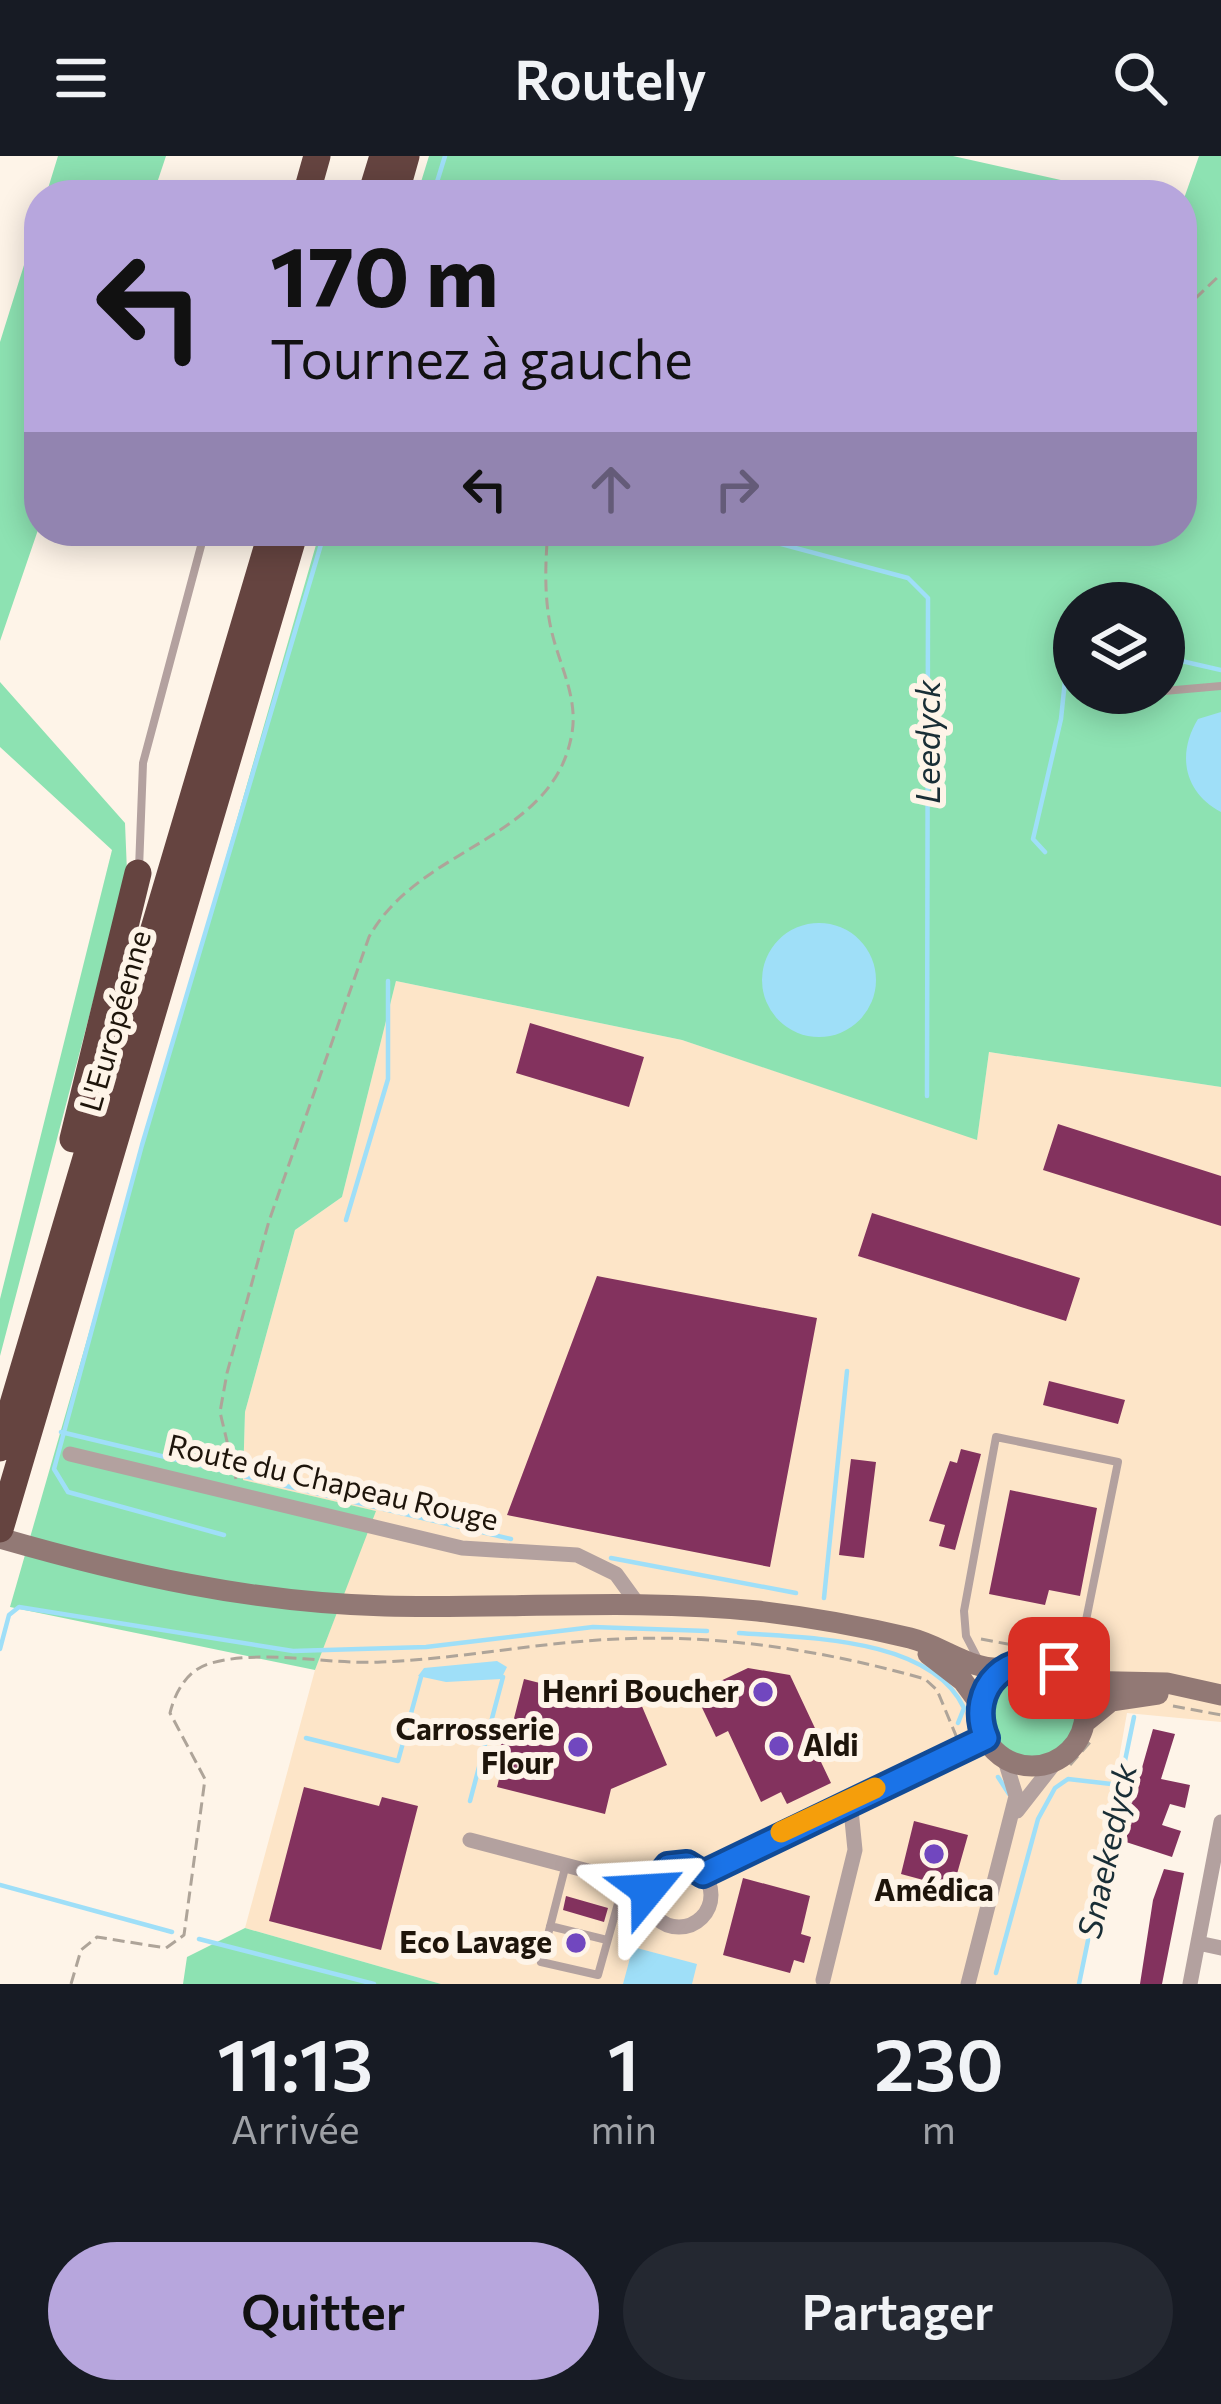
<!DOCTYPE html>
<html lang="fr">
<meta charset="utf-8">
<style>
:root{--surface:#171b24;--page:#242831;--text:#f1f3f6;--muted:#9ea1a6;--accent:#b7a6dd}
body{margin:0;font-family:Commissioner,sans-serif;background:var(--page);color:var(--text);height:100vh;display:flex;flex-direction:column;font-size:45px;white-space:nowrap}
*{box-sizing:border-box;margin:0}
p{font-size:39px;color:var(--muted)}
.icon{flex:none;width:66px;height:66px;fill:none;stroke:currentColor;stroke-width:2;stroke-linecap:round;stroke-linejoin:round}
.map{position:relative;height:1828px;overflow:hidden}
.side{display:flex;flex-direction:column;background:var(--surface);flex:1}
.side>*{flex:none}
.banner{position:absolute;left:24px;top:24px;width:1173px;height:366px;border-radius:48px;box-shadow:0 6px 30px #0003;background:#b7a6dd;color:#111;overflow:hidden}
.tools{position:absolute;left:1053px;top:426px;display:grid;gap:24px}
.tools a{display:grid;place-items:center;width:132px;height:132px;border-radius:50%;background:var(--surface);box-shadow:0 6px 30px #0003;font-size:60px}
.pin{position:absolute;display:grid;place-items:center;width:102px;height:102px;color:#fff;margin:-51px;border-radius:24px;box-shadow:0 6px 18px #0006}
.me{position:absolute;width:132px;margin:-66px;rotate:63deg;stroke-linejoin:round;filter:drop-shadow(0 0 9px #0008)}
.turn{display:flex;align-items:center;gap:42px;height:252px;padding:0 48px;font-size:54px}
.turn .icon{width:156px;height:156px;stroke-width:2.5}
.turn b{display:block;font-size:84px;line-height:102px}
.lanes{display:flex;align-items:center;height:114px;padding:0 48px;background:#0003;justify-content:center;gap:60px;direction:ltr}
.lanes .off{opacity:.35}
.eta{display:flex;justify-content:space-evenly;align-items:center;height:204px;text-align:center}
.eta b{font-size:72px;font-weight:600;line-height:84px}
.action{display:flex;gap:24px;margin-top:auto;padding:24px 48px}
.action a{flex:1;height:138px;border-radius:72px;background:var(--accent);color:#111;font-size:48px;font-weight:600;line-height:138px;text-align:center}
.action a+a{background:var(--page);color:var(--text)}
header{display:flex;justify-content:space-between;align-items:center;height:156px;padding:0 48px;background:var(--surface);font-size:54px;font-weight:600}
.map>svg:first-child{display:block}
</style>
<header><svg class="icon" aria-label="menu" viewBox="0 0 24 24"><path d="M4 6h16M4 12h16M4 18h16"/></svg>Routely<svg class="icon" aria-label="search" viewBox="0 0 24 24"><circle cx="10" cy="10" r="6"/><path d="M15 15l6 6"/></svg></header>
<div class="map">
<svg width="1221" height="1828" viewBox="0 0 1221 1828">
<rect width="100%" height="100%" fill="#fef4e8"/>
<path fill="#fde5c8" d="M396,825L682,884L977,983L989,896L1221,931V1566L1127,1557L1079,1828H441L245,1772L315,1514L375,1355L243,1324L245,1256L295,1074L342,1041Z"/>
<path fill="#8de2b2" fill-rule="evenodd" d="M58,0H166L153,39H46Z
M429,0H953L1128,39H417Z
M1199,0H1221V931L989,896L977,984L682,884L396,825L342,1041L295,1074L245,1256L243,1324L376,1355L315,1514L10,1451L320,375H1182V48ZM1074,447H1164V537H1074Z
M39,61V371L0,485V186Z
M0,526L125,667L127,716L0,1200V1143L112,694L0,591Z
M988 1557a44 44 0 1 1 88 0a44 44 0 1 1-88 0Z
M245,1772L441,1828H183L187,1801Z"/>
<path fill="#9fdff8" d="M1221,556V656C1183,636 1177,597 1198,563Z
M762 824a57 57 0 1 1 114 0a57 57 0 1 1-114 0Z
M497,1505L507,1511L501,1523L446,1526L418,1520L424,1512Z
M633,1791L697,1808L692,1828H623Z"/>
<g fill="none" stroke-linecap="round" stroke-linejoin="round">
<path stroke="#9fdff8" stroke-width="4.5" d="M433,39L445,0
M732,375L908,422L928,442L927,940
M1164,501L1221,514
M1045,696L1033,683L1061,563L1069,486H1074
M346,1064L388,923V825
M61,1276L228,1316
M244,1320L511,1383
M224,1379L68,1336L54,1313L142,989L325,375
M611,1402L796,1437
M824,1442L847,1215
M739,1477C805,1482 931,1481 964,1552L958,1567
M0,1493L9,1459L19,1451L293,1495L426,1491L593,1471L707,1475
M306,1582L398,1605L421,1521
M998,1621L1009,1638
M470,1645L503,1521
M0,1729L172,1776
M199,1783L374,1828
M996,1817L1038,1663L1055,1632L1068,1623L1120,1629
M1079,1828L1134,1561"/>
</g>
<path fill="#83325e" d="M530,867L644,901L629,951L516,917Z
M1058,968L1221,1020V1070L1043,1014Z
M872,1057L1080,1122L1066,1165L858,1100Z
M597,1120L817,1162L770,1411L507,1359Z
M1049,1225L1125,1244L1118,1268L1043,1249Z
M961,1293L981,1298L955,1394L939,1390L945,1369L929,1365L950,1305L957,1307Z
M851,1303L876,1306L864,1402L839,1399Z
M1010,1334L1097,1352L1080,1440L1049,1434L1045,1449L989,1438Z
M748,1512L790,1519L829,1602L821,1606L831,1627L787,1648L781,1636L761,1646L728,1575L716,1581L695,1537Z
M524,1523L595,1541L609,1531L628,1532L638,1541L667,1609L611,1633L605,1658L497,1631L504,1603L497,1601L502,1585L508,1586Z
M1153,1573L1175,1578L1161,1623L1190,1629L1185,1652L1170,1648L1162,1669L1181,1675L1172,1701L1126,1686L1129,1667L1114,1663L1117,1643L1132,1647Z
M304,1631L379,1650L382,1641L418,1650L381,1794L269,1765Z
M914,1665L968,1679L953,1732L901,1718Z
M1164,1713L1184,1717L1162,1828H1140L1153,1744Z
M743,1722L810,1740L801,1778L811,1781L804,1807L794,1804L790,1817L723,1799Z
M566,1740L608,1752L604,1766L563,1754Z"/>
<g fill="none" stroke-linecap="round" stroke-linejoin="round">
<path stroke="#aea499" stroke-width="3" stroke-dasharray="12 6" stroke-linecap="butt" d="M1182,155L1221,118
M236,1323L220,1256L227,1217L269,1065L369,781C420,689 554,685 572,577C578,542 560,510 552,477C544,445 545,408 548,375
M981,1483L1060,1498
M1173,1550L1221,1559
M1070,1609L1091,1585
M71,1828L81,1794L97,1781L166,1792L184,1779L205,1623L170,1557C175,1536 187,1515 208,1508C261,1492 326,1509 381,1506C460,1503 539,1486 618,1483C721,1478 827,1495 925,1523L937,1534L957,1582"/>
<path stroke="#b3a19f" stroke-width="8" d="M1164,535L1221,530
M1140,547L1158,537
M139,713L143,607L205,375
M977,1501L966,1480L964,1455L996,1281L1118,1306L1081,1489L1072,1505L1059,1512
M565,1712L541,1806L598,1819L624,1726
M550,1770L607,1784"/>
<path stroke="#b3a19f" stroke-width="15" d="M70,1298L462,1392L577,1399L616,1418L637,1447
M1017,1655L1057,1604
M470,1684L649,1731
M647 1739a32 32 0 1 1 64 0a32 32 0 1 1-64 0Z
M703,1718L986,1582
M1198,1787L1221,1792
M823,1824L855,1694L850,1644
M968,1828L1016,1640L1004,1601
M1190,1828L1221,1666"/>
<path stroke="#927975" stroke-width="21" d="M0,1382C125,1418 253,1447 385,1450C510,1453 633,1442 758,1455C809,1461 860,1470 910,1482C943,1490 970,1515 1004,1512
M928,1498L963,1525L980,1548
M979 1557a53 53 0 1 1 106 0a53 53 0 1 1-106 0Z
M1074,1525L1167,1527L1221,1539
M1084,1567L1111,1545L1158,1538"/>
<path stroke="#654440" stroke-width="27" d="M306,39L317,0
M371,39L383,0
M395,39L406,0
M73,983L138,717
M0,1292L272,375
M0,1373L295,375"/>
</g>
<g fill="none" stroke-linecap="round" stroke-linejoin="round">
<defs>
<path id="route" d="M648,1734L668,1710L687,1708L703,1718L986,1582C965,1532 1011,1489 1059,1512"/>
</defs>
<use href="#route" stroke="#114b97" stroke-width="30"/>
<use href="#route" stroke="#1a73e8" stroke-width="21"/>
<path stroke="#f59e0b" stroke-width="21" d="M781,1676L875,1632"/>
</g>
<g fill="#7147bf" stroke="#fef4e8" stroke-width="4.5">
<circle cx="763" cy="1536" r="12"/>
<circle cx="779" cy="1590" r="12"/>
<circle cx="578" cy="1591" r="12"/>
<circle cx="934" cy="1698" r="12"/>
<circle cx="576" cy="1787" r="12"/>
</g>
<g text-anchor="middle" stroke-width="12" stroke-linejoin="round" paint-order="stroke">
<g font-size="30" fill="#1e150b" stroke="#fef4e8">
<text transform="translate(116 865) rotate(-74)" y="10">L'Européenne</text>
<text transform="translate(333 1327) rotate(13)" y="10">Route du Chapeau Rouge</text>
</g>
<g font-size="30" font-weight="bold" fill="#1e150b" stroke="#fef4e8" text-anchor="end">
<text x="739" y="1546">Henri Boucher</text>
<text x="554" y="1584">Carrosserie<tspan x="554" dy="34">Flour</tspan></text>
<text x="803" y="1600" text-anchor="start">Aldi</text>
<text x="934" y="1745" text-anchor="middle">Amédica</text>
<text x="552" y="1797">Eco Lavage</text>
</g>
<g font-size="33" font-style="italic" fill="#192e36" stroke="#fef4e8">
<text transform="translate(928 586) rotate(-90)" y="12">Leedyck</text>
<text transform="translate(1107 1695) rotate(-78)" y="12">Snaekedyck</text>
</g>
</g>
</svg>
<div class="tools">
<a><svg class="icon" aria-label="layers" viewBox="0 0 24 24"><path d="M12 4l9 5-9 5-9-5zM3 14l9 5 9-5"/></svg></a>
</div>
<div class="pin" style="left:1059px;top:1512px;background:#d93025"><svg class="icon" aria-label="arrive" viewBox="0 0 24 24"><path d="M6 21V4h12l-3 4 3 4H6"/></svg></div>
<svg class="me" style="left:648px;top:1734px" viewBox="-20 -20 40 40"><path d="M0-17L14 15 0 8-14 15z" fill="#1a73e8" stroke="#fff" stroke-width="4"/></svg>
<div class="banner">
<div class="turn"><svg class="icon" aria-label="left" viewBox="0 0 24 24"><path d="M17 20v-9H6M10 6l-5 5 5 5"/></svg><div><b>170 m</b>Tournez à gauche</div></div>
<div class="lanes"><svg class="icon" aria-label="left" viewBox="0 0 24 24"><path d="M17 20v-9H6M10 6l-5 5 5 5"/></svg><svg class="icon off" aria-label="ahead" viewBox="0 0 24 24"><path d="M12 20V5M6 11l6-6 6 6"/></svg><svg class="icon off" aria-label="right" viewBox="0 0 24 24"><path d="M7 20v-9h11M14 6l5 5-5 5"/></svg></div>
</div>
</div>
<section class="side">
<div class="eta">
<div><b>11:13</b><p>Arrivée</p></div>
<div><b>1</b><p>min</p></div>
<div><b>230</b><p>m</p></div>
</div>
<div class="action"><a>Quitter</a><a>Partager</a></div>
</section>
